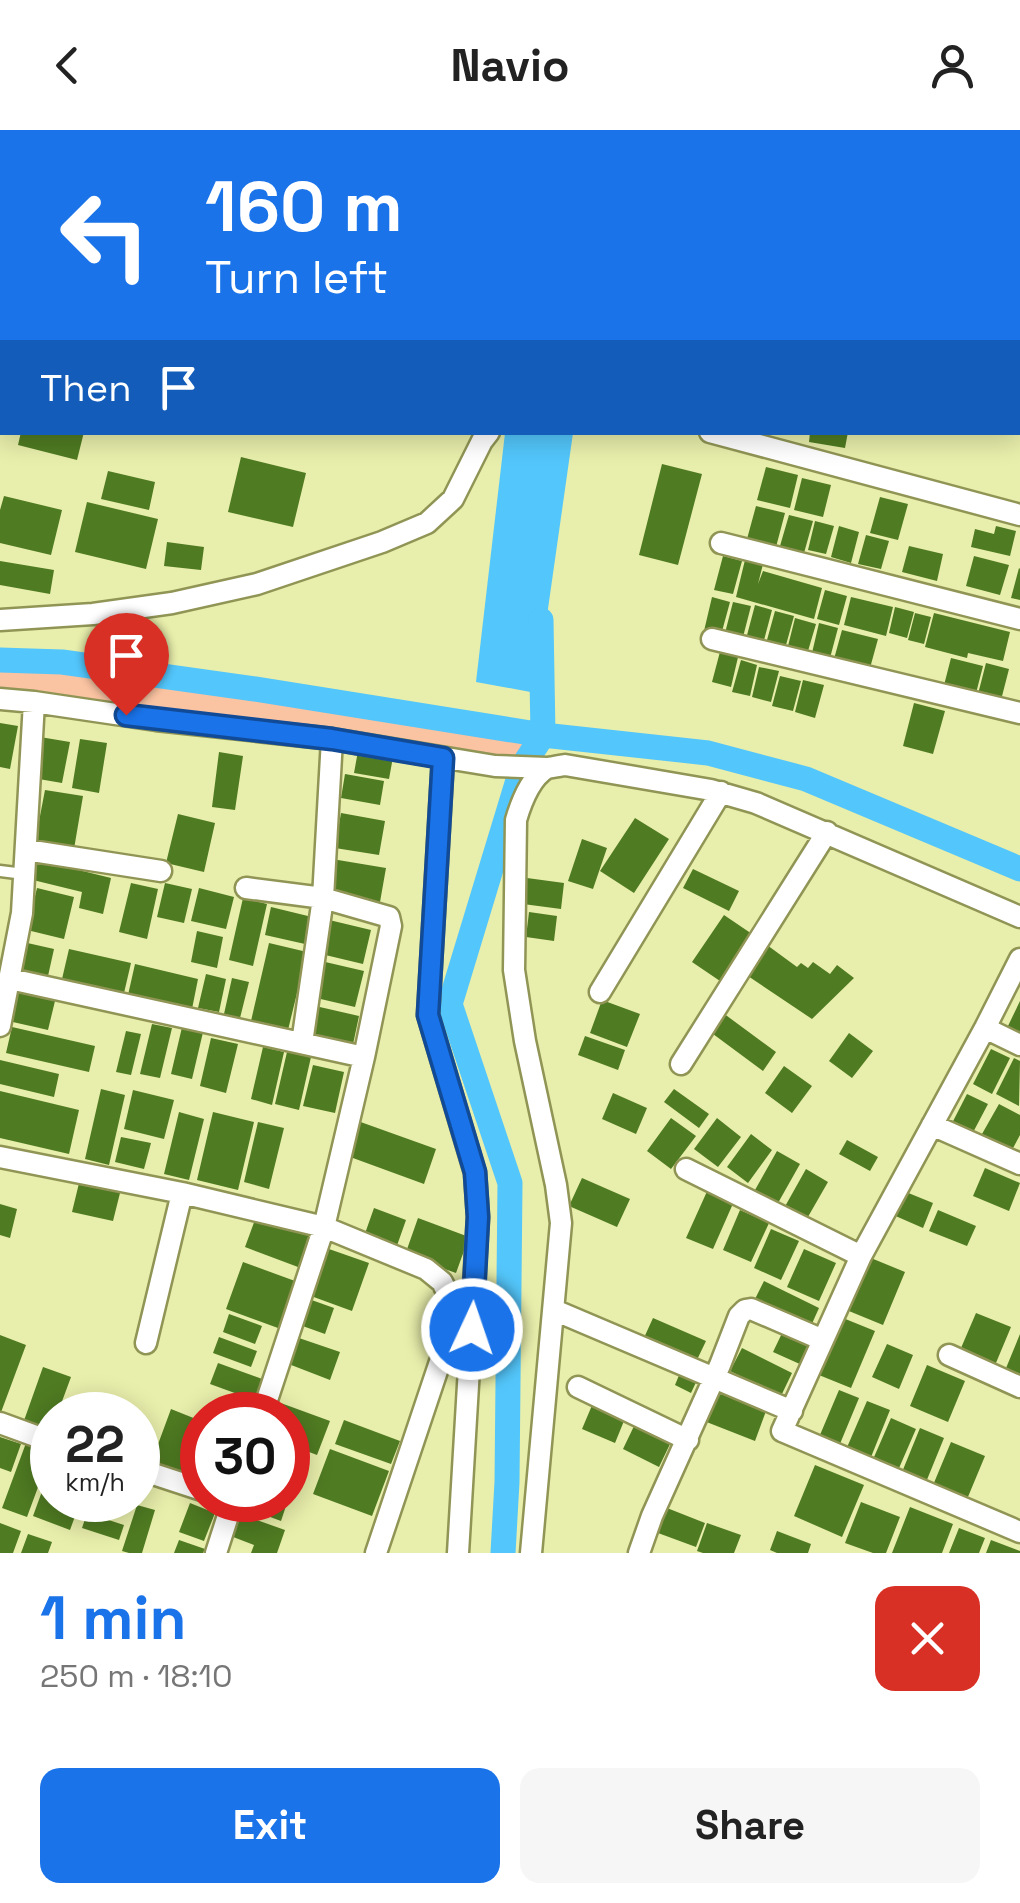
<!DOCTYPE html>
<meta charset="utf-8">
<style>
:root{--surface:#fff;--page:#f6f6f6;--text:#222;--muted:#767676;--accent:#1a73e8}
body{margin:0;font-family:"Space Grotesk",sans-serif;background:var(--page);color:var(--text);height:100vh;display:flex;flex-direction:column;font-size:38px;white-space:nowrap}
*{box-sizing:border-box;margin:0}
p{font-size:32px;color:var(--muted)}
.icon{flex:none;width:55px;height:55px;fill:none;stroke:currentColor;stroke-width:2;stroke-linecap:round;stroke-linejoin:round}
.map{position:relative;height:1423px;overflow:hidden}
.sheet{display:flex;flex-direction:column;background:var(--surface);flex:1}
.sheet>*{flex:none}
.top-card{position:absolute;left:0px;top:0px;width:1020px;height:305px;box-shadow:0 5px 25px #0003;background:#1a73e8;color:#fff;overflow:hidden}
.speed{position:absolute;left:30px;top:1262px;display:flex;gap:20px;font-size:50px;font-weight:700;text-align:center}
.speed>*{display:grid;place-content:center;width:130px;height:130px;border-radius:50%;background:var(--surface);box-shadow:0 5px 25px #0003;line-height:1}
.speed small{font-size:25px;font-weight:400}
.speed .limit{border:15px solid #d22;background:#fff;color:#111}
.pin{position:absolute;display:grid;place-items:center;width:85px;height:85px;color:#fff;margin:-102px -42px;border-radius:50% 50% 50% 0;rotate:-45deg;box-shadow:0 0 10px #0007}
.pin .icon{rotate:45deg}
.me{position:absolute;width:110px;margin:-55px;rotate:3deg;stroke-linejoin:round;filter:drop-shadow(0 0 8px #0008)}
.turn{display:flex;align-items:center;gap:35px;height:210px;padding:0 40px;font-size:45px}
.turn .icon{width:130px;height:130px;stroke-width:2.5}
.turn b{display:block;font-size:70px;line-height:85px}
.then{display:flex;align-items:center;height:95px;padding:0 40px;background:#0003;gap:20px;font-size:38px}
.round{display:grid;place-items:center;flex:none;width:105px;height:105px;border-radius:20px;background:var(--page)}
.overview{display:flex;align-items:center;justify-content:space-between;height:170px;padding:0 40px}
h1{font-size:60px;font-weight:700;line-height:75px;color:var(--accent)}
.button{display:flex;gap:20px;margin-top:auto;padding:20px 40px}
.button a{flex:1;height:115px;border-radius:20px;background:var(--accent);color:#fff;font-size:40px;font-weight:700;line-height:115px;text-align:center}
.button a+a{background:var(--page);color:var(--text)}
header{display:flex;justify-content:space-between;align-items:center;height:130px;padding:0 40px;background:var(--surface);font-size:45px;font-weight:700}
.map>svg:first-child{display:block}
</style>
<header><svg class="icon" aria-label="back" viewBox="0 0 24 24"><path d="M15 5l-7 7 7 7"/></svg>Navio<svg class="icon" aria-label="person" viewBox="0 0 24 24"><circle cx="12" cy="8" r="4"/><path d="M4 21q1-7 8-7t8 7"/></svg></header>
<div class="map">
<svg width="1020" height="1423" viewBox="0 0 1020 1423">
<rect width="100%" height="100%" fill="#e8eeab"/>
<path fill="#fac3a2" d="M0,530L62,532L255,559L543,605L514,630L389,608L135,581L0,562Z"/>
<path fill="#53c6fb" d="M505,303H573L536,563L476,552Z"/>
<g fill="none" stroke-linecap="round" stroke-linejoin="round">
<path stroke="#53c6fb" stroke-width="25" d="M0,530L62,532L255,559L543,605L708,623L806,649L1020,739
M503,1423L507,1352L510,1053L450,874L522,637L543,605L541,490"/>
</g>
<path fill="#4f7b22" d="M21,302H84L77,330L18,315Z
M810,302H848L845,318L809,312Z
M241,327L306,343L293,397L228,382Z
M662,334L702,344L678,435L639,425Z
M766,337L798,345L790,378L757,370Z
M108,341L155,352L149,380L101,369Z
M802,348L831,355L823,387L794,380Z
M4,366L62,380L51,425L0,413V380Z
M880,367L908,374L898,410L870,403Z
M87,372L158,389L146,439L75,422Z
M756,376L785,383L776,417L747,409Z
M789,385L813,391L804,423L780,416Z
M815,391L834,396L826,424L808,420Z
M839,396L859,402L851,433L831,427Z
M996,396L1016,401L1010,426L971,417L975,399L994,404Z
M866,405L889,411L881,439L858,434Z
M167,412L204,417L201,440L164,436Z
M909,416L943,424L937,451L902,442Z
M723,426L742,431L733,464L714,460Z
M974,426L1009,435L1000,465L966,456Z
M745,430L763,434L758,454L763,441L822,458L814,489L736,467Z
M0,431L54,440L50,464L0,455Z
M1019,438L1020,439V470L1011,468Z
M825,460L847,466L839,495L817,489Z
M712,467L730,472L721,505L704,501Z
M851,467L893,477L886,506L844,495Z
M733,472L751,476L743,507L725,503Z
M755,475L772,480L763,514L746,509Z
M895,477L914,482L907,508L889,503Z
M775,481L794,486L786,515L767,510Z
M915,483L931,487L924,514L908,510Z
M934,483L1010,502L1003,531L968,523L967,528L925,517Z
M795,488L816,494L808,521L788,516Z
M819,493L838,498L830,528L812,523Z
M842,500L878,509L870,538L834,529Z
M721,518L739,523L731,557L712,552Z
M951,528L983,536L974,571L942,563Z
M741,530L757,535L750,566L732,562Z
M986,533L1009,539L1000,574L977,568Z
M759,537L779,541L771,572L752,567Z
M780,546L801,551L793,581L772,576Z
M803,550L824,555L815,588L795,582Z
M914,573L945,581L933,624L903,616Z
M0,593L18,596L10,639L0,637Z
M40,607L70,612L62,653L33,648Z
M80,609L107,613L99,663L72,658Z
M358,621L393,627L389,649L354,643Z
M219,622L243,626L235,680L212,677Z
M345,644L384,651L380,675L341,668Z
M45,660L83,666L74,719L35,712Z
M341,683L385,691L379,725L335,718Z
M178,684L215,693L204,742L166,733Z
M635,688L669,709L634,763L600,741Z
M582,709L607,718L593,759L568,751Z
M332,729L386,738L380,772L326,763Z
M38,730L111,748L103,784L79,778L82,762L33,750Z
M693,739L739,761L729,781L683,758Z
M527,748L564,753L561,779L523,774Z
M131,753L158,759L147,809L119,802Z
M165,753L192,759L184,793L157,787Z
M37,758L74,767L64,809L27,800Z
M199,758L234,767L226,799L191,791Z
M243,768L267,774L253,836L229,830Z
M271,777L312,787L305,814L265,805Z
M529,782L557,786L554,811L526,807Z
M724,785L752,804L720,851L692,832Z
M325,789L371,800L363,834L317,823Z
M197,801L223,807L217,838L191,832Z
M23,812L54,819L46,855L14,847Z
M269,813L307,822L288,900L251,891Z
M767,815L797,837L801,833L808,838L813,832L830,844L837,835L854,848L812,889L745,844Z
M69,819L131,833L124,863L62,849Z
M321,831L364,841L355,877L312,867Z
M135,834L198,849L192,879L128,865Z
M206,844L226,849L219,882L198,878Z
M232,848L249,852L240,888L224,884Z
M11,861L55,871L48,900L4,890Z
M602,870L640,884L627,917L590,903Z
M1020,871V902L1008,896Z
M311,875L359,886L352,919L304,908Z
M723,883L776,922L763,941L709,901Z
M183,893L204,898L192,949L171,944Z
M152,894L172,898L160,948L140,944Z
M12,897L95,916L89,942L6,923Z
M126,901L141,904L131,945L116,942Z
M849,903L873,921L852,948L829,931Z
M585,906L625,920L618,940L578,925Z
M211,908L238,914L226,963L200,956Z
M263,917L284,922L272,975L251,969Z
M991,919L1010,928L992,964L973,954Z
M287,922L311,927L299,980L275,974Z
M1014,928L1020,931L1019,976L996,964Z
M0,930L59,944L54,967L0,954Z
M313,935L344,942L335,983L303,976Z
M784,936L812,956L792,983L765,963Z
M101,959L125,965L109,1035L85,1029Z
M674,959L709,984L699,998L664,972Z
M133,960L174,970L164,1009L124,999Z
M0,961L79,980L69,1024L0,1008Z
M613,963L647,978L636,1004L602,989Z
M967,964L988,974L969,1010L949,999Z
M999,974L1020,985V1005L1012,1020L982,1004Z
M179,982L204,989L189,1050L164,1044Z
M213,982L254,992L238,1060L197,1050Z
M671,988L696,1006L671,1039L647,1021Z
M717,988L741,1007L718,1037L694,1019Z
M355,990L436,1019L424,1054L342,1024Z
M258,992L284,998L269,1059L244,1052Z
M751,1004L772,1020L748,1053L727,1037Z
M121,1007L151,1013L144,1039L115,1032Z
M847,1010L878,1027L870,1041L839,1024Z
M777,1021L800,1034L778,1073L755,1060Z
M985,1038L1020,1053L1009,1081L973,1066Z
M806,1039L828,1052L805,1092L783,1080Z
M582,1048L630,1069L617,1097L569,1076Z
M80,1049L121,1059L113,1091L72,1082Z
M709,1057L735,1069L713,1119L686,1108Z
M901,1060L933,1073L923,1098L891,1084Z
M0,1074L17,1079L10,1108L0,1105Z
M374,1078L406,1090L394,1124L362,1112Z
M740,1080L769,1093L751,1132L723,1120Z
M938,1080L976,1096L967,1116L929,1101Z
M256,1087L309,1106L298,1137L245,1117Z
M418,1088L469,1107L456,1143L405,1125Z
M771,1099L799,1111L781,1150L754,1138Z
M329,1119L369,1133L352,1181L311,1166Z
M804,1119L836,1133L819,1171L787,1157Z
M866,1126L905,1142L883,1195L844,1179Z
M243,1132L295,1151L278,1198L226,1179Z
M764,1151L819,1178L810,1198L754,1171Z
M306,1168L334,1178L325,1204L297,1194Z
M976,1183L1011,1197L993,1240L958,1225Z
M229,1184L262,1196L255,1214L223,1202Z
M838,1186L875,1201L851,1258L814,1243Z
M653,1188L706,1211L695,1234L643,1210Z
M785,1197L814,1211L802,1235L773,1222Z
M1020,1204V1250L1004,1243Z
M0,1205L26,1215L0,1285Z
M219,1207L257,1221L251,1237L213,1223Z
M296,1207L340,1222L330,1250L286,1233Z
M887,1214L913,1225L899,1259L872,1247Z
M742,1218L792,1243L781,1266L730,1241Z
M218,1233L265,1250L257,1271L210,1254Z
M927,1235L965,1251L948,1292L910,1276Z
M43,1237L71,1247L57,1285H52V1298L48,1309L21,1299Z
M682,1238L699,1246L691,1263L675,1255Z
M839,1260L859,1268L837,1321L817,1312Z
M716,1261L766,1281L755,1311L704,1291Z
M867,1271L890,1280L869,1332L845,1322Z
M278,1272L330,1291L317,1325L288,1314V1285H273Z
M593,1273L626,1286L615,1313L582,1299Z
M171,1279L201,1291L181,1348L150,1336Z
M891,1288L916,1299L896,1345L871,1334Z
M344,1290L400,1311L391,1334L335,1314Z
M138,1291L151,1296L138,1331Z
M635,1294L671,1312L659,1337L623,1319Z
M920,1298L944,1308L924,1357L900,1347Z
M0,1307L21,1314L11,1342L0,1338Z
M951,1312L985,1326L965,1374L931,1360Z
M26,1313L51,1322L27,1387L2,1378Z
M202,1318V1355L190,1350Z
M330,1319L389,1341L372,1386L313,1364Z
M52,1334V1370H81L70,1400L33,1386Z
M288,1335L302,1340L292,1367L288,1365Z
M815,1335L864,1355L842,1407L794,1386Z
M242,1370H280L287,1373L281,1391L240,1376Z
M861,1372L900,1387L886,1423H873L845,1413Z
M190,1373L215,1383L204,1411L179,1402Z
M137,1375L155,1380L142,1423H129L122,1421Z
M910,1377L953,1394L942,1423H892Z
M667,1378L705,1393L696,1417L658,1403Z
M87,1383L124,1395L119,1410L82,1398Z
M237,1383L285,1400L277,1423H251L254,1415L228,1405Z
M0,1393L21,1401L13,1423H0Z
M707,1393L741,1405L734,1423H703L697,1421Z
M959,1398L985,1408L979,1423H949Z
M777,1401L811,1414L808,1423H777L770,1420Z
M28,1404L52,1412L48,1423H21Z
M179,1410L205,1419L203,1423H174Z
M991,1410L1020,1421V1423H986Z"/>
<g fill="none" stroke-linecap="round" stroke-linejoin="round">
<defs>
<path id="service" d="M0,741L24,744"/>
<path id="minor" d="M429,0L430,2
M652,0L668,2
M73,2L74,0
M195,2L196,0
M273,2L274,0
M708,2V0
M963,2L964,0
M1018,49L1020,50
M0,282L2,272
M710,302L1020,385
M721,413L1020,489
M0,490L93,484L172,473L257,454L382,412L427,393L453,369L482,311L489,302
M712,509L1020,583
M0,569L34,572L156,590L332,609L495,636L547,638
M443,628L428,885L475,1043L478,1087L458,1423
M26,720L161,741
M246,758L323,768L302,913
M1020,829L985,898L861,1126L782,1301L1020,1402
M10,849L364,927L391,796L389,787L323,768L332,609
M600,862L721,662
M0,896L22,783L34,572
M985,898L1020,915
M681,934L827,702
M932,995L1020,1034
M0,1027L182,1063L324,1097L426,1139L442,1152L451,1170L453,1193L376,1423
M686,1039L861,1126
M554,1180L792,1281
M146,1213L182,1063
M949,1225L1020,1257
M578,1257L688,1310
M262,1285L324,1097L364,927
M0,1293L52,1312
M138,1339L202,1360
M216,1423L233,1370
M531,1423L561,1093L556,1055L525,911L514,840L516,690C521,673 530,648 547,638C548,638 564,635 565,635L711,660L756,673L1020,787
M639,1423L652,1386L720,1235L739,1186L745,1180L751,1179L823,1210"/>
</defs>
<use href="#service" stroke="#909555" stroke-width="15"/>
<use href="#minor" stroke="#909555" stroke-width="25"/>
<use href="#service" stroke="#fff" stroke-width="10"/>
<use href="#minor" stroke="#fff" stroke-width="20"/>
</g>
<g fill="none" stroke-linecap="round" stroke-linejoin="round">
<defs>
<path id="route" d="M126,585L332,609L443,628L428,885L475,1042L478,1087L472,1199"/>
</defs>
<use href="#route" stroke="#114b97" stroke-width="25"/>
<use href="#route" stroke="#1a73e8" stroke-width="18"/>
</g>
</svg>
<div class="speed"><div>22<small>km/h</small></div><div class="limit">30</div></div>
<div class="pin" style="left:126px;top:585px;background:#d93025"><svg class="icon" aria-label="arrive" viewBox="0 0 24 24"><path d="M6 21V4h12l-3 4 3 4H6"/></svg></div>
<svg class="me" style="left:472px;top:1199px" viewBox="-20 -20 40 40"><circle r="17" fill="#1a73e8" stroke="#fff" stroke-width="3"/><path d="M0-11L8 9 0 5-8 9z" fill="#fff"/></svg>
<div class="top-card">
<div class="turn"><svg class="icon" aria-label="left" viewBox="0 0 24 24"><path d="M17 20v-9H6M10 6l-5 5 5 5"/></svg><div><b>160 m</b>Turn left</div></div>
<div class="then">Then<svg class="icon" aria-label="arrive" viewBox="0 0 24 24"><path d="M6 21V4h12l-3 4 3 4H6"/></svg></div>
</div>
</div>
<section class="sheet">
<div class="overview"><div><h1>1 min</h1><p>250 m · 18:10</p></div><a class="round" style="background:#d93025;color:#fff"><svg class="icon" aria-label="close" viewBox="0 0 24 24"><path d="M6 6l12 12M18 6L6 18"/></svg></a></div>
<div class="button"><a>Exit</a><a>Share</a></div>
</section>
